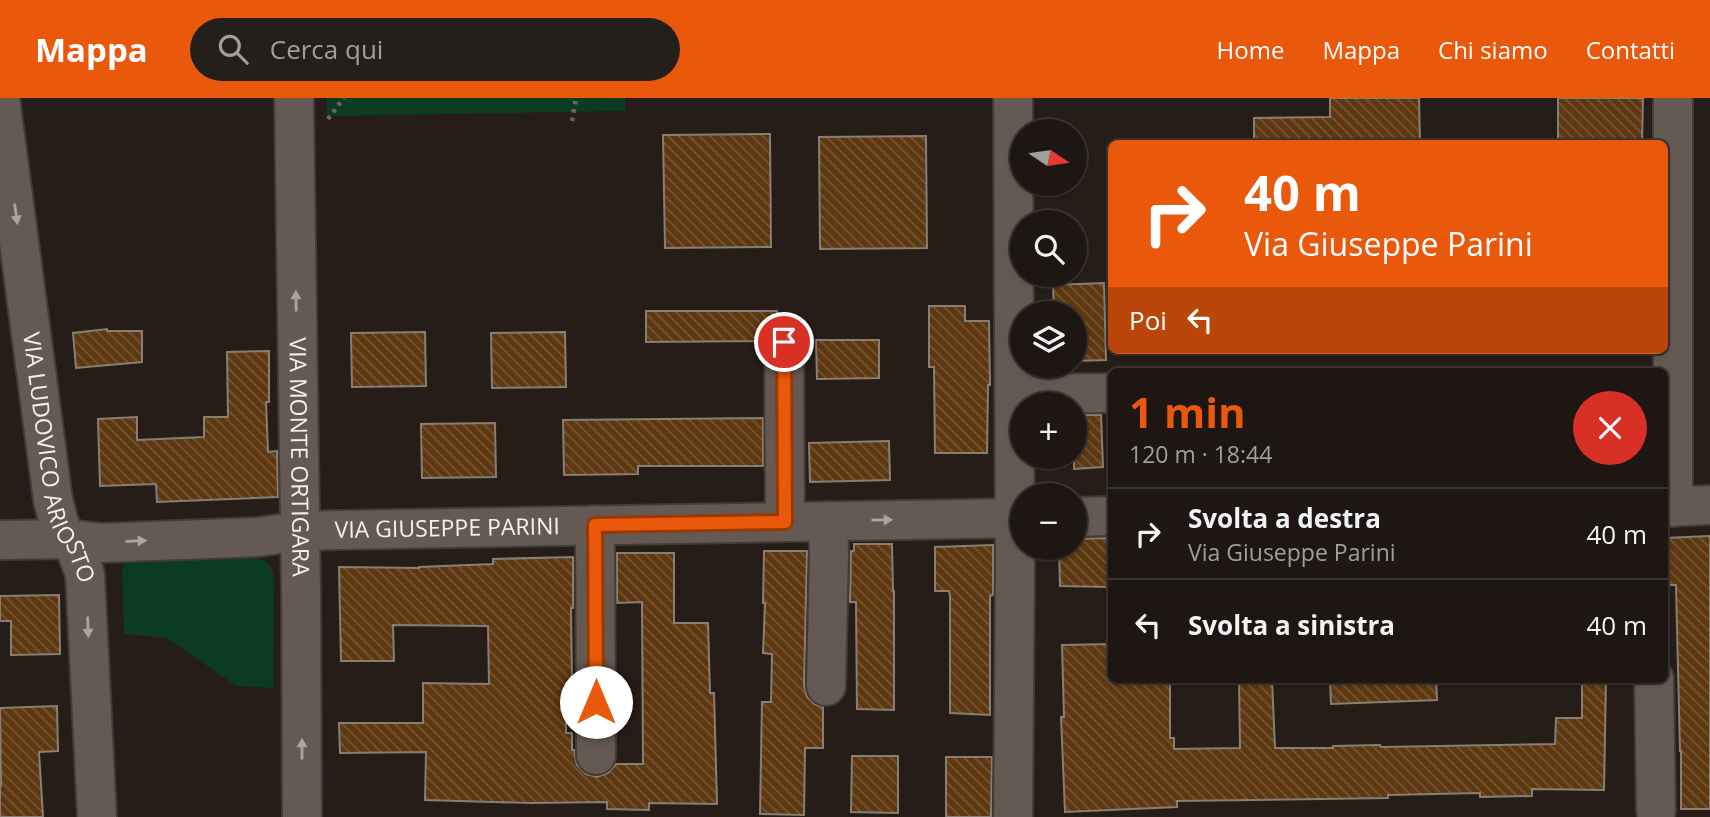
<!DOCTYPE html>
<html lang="it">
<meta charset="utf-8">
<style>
:root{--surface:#1d1612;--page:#251f1b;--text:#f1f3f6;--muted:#a09f9f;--line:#3b3532;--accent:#ea580c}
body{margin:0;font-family:"Open Sans",sans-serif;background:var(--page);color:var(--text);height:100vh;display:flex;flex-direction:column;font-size:26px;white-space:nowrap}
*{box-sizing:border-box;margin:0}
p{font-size:23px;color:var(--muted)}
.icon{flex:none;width:38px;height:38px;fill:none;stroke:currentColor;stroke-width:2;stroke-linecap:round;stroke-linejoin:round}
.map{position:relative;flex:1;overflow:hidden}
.sheet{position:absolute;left:1108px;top:270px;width:560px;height:315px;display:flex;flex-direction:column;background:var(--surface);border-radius:10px;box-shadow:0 2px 5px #0004,0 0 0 2px var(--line)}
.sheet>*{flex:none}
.guide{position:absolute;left:1108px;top:42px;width:560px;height:214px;border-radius:10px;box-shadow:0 2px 5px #0004,0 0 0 2px var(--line);background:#ea580c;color:#fff;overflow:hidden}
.needle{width:46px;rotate:103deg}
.controls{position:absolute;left:1010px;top:21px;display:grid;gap:14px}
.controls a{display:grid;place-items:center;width:77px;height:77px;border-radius:50%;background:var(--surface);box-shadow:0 2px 5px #0004,0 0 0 2px var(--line);font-size:35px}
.pin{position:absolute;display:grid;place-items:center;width:60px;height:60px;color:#fff;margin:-30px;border:4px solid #fff;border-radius:50%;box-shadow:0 2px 7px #0007}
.me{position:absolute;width:77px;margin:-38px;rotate:0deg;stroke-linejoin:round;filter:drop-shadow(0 0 5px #0008)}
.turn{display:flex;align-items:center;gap:24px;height:147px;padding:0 21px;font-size:32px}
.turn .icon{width:91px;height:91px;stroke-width:2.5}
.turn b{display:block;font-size:49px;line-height:60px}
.then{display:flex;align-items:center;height:66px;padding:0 21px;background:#0003;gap:14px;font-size:26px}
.round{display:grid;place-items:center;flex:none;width:74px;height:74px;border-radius:37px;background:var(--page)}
.overview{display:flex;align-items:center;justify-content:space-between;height:119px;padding:0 21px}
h1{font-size:42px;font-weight:700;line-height:52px;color:var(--accent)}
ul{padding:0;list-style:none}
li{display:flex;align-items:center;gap:21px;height:91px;padding:0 21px;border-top:2px solid var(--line)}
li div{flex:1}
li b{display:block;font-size:26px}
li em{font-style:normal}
header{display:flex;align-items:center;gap:42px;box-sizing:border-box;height:98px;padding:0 35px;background:var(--accent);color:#fff}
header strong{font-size:33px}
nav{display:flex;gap:38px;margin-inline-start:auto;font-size:24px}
.search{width:490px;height:63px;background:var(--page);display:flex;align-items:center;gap:18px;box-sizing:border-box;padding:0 24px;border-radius:38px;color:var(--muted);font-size:26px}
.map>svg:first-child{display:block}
</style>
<header>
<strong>Mappa</strong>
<div class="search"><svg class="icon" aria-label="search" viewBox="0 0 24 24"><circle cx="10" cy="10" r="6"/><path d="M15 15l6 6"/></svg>Cerca qui</div>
<nav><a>Home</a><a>Mappa</a><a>Chi siamo</a><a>Contatti</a></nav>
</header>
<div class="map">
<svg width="1710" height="719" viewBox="0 0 1710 719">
<defs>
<pattern id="building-back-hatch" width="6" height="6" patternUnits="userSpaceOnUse" patternTransform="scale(1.75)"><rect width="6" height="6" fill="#5d3810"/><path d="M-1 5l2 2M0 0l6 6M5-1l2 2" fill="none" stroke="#755533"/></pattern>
</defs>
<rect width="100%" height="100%" fill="#271d18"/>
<path fill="#0b3b20" d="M327,0H625V13L327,18Z
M255,460C266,461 272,468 274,479L273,590L236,588L167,540L124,536L122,471L126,464Z"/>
<path fill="url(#building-back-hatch)" stroke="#887e75" stroke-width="2" d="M1330,0H1419L1420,46H1254V20L1330,19Z
M1558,0H1643L1642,46H1558Z
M770,36L771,149L665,150L663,37Z
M926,38L927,150L820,151L819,39Z
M1104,185L1106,262L1074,263V215H1054L1053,187Z
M929,208H965V223H989L990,287H988L987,355H935L934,269H929Z
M646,213H777V224L772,226L765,233L762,243L646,244Z
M107,231V233H142V264L76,270L73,235Z
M425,234L426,288L352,289L351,235Z
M565,234L566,289L492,290L491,235Z
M816,242H879V280L817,281Z
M269,253V304H266L268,354L277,353L278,399L157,404L156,386L100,388L98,321L137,319V342L204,339V319H228L227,254Z
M1074,317H1101L1103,369L1074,371Z
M763,320V368H638V376L564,377L563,322Z
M495,325L496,379L422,380L421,326Z
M889,343L890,382L810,384L809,345Z
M1710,438V711H1681V653H1680L1676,487H1664V440Z
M1109,440L1110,489L1060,488L1059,450H1074V441Z
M854,446H892L893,493H894V612L857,611L856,504H850L851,453H854Z
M993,447V497L990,498V617L950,615V498L949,493H935V449Z
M764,453H807L804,588L807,599L814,606L823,609V650H805L804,717L760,716L762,604H771L772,556L763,555L765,505H763Z
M617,455H674V525H708L710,595H714L717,706L649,705V712L607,711V704L531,705L425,702L426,654L340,655L339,625H423V585L489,586L488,528L393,527L394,563H341L339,469L419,470V469L493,466V461L573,459V510H571L572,585H566V635H572V652H574L577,667L586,676L597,679L608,675L616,666H643L642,504L617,505Z
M59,497L60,556L11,557V523H0V498Z
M1111,546V581H1170V640H1174V651L1240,650L1239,581H1272L1275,650H1333V648L1380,647L1381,649L1555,646L1556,620H1582V581H1606L1604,692L1532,691V698L1480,699V695L1388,697V700L1177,703V709L1065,714L1061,619H1064L1062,547Z
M1330,581H1436L1437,602L1331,606Z
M57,608L58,653L39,654L43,719H0V689L1,688L0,610Z
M852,658H898V715L851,714Z
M946,659H992L991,719H946Z"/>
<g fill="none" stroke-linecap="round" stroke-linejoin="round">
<defs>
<g id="minor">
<path id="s1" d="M0,0L53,402L59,425L63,434L75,449L85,476L97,719"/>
<path id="s2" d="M294,0L301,497L302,719"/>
<path d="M784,244L785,424"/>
<path d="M1014,296L1111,295"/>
<path d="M1664,409L1710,407"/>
<path d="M1673,409V0"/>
<path d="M1074,419L1111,418"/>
<path d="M595,427L596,657"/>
<path id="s3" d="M0,442L68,441L101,445L259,439L299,433L340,432L1022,420"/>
<path d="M1654,581L1656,713"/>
<path d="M826,588L829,456L828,423"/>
<path d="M1013,719L1015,466L1013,0"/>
</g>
</defs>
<use href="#minor" stroke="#423b37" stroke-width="42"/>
<path stroke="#6e6560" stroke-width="4.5" stroke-dasharray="3.5 5" stroke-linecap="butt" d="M328,21L344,0
M572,23L576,0"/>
<use href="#minor" stroke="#655a53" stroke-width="38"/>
</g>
<defs><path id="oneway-solid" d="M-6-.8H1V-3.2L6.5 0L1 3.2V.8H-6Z" transform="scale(1.75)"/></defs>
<g fill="#aea49f">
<use href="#oneway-solid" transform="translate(16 116) rotate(82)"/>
<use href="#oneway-solid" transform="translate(296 203) rotate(-91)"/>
<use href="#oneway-solid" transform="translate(882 422) rotate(-1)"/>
<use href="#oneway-solid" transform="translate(136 443) rotate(-2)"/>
<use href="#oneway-solid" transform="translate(88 529) rotate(88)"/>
<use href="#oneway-solid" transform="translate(302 651) rotate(-90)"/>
</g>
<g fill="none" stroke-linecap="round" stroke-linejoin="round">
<defs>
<path id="route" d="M596,604L595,427L785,424L784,244"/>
</defs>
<use href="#route" stroke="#983908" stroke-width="18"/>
<use href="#route" stroke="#ea580c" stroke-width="12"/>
</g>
<g text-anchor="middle" stroke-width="7" stroke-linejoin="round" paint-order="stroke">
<g font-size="23" fill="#f6efeb" stroke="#0d0907">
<text dy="8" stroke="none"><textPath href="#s1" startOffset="366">VIA LUDOVICO ARIOSTO</textPath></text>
<text dy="8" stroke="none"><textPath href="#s2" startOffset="359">VIA MONTE ORTIGARA</textPath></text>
<text dy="8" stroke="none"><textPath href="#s3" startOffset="448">VIA GIUSEPPE PARINI</textPath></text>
</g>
</g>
</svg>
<div class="controls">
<a><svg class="needle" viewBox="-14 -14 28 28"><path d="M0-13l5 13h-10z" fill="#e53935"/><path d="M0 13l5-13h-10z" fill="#a09f9f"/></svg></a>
<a><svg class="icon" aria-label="search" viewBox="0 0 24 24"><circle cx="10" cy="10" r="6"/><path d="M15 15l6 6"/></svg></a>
<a><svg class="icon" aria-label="layers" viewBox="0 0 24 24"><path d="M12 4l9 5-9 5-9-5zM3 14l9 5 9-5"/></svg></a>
<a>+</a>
<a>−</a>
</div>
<div class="pin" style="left:784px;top:244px;background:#d93025"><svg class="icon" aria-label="arrive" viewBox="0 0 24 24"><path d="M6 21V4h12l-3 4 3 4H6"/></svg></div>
<svg class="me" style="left:596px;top:604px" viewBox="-20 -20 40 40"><circle r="19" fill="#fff"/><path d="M0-13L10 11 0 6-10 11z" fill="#ea580c"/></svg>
<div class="guide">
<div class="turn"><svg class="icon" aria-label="right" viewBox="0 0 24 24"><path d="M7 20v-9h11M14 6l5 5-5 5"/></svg><div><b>40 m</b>Via Giuseppe Parini</div></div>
<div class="then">Poi<svg class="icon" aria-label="left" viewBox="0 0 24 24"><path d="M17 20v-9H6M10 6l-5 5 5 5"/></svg></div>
</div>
<section class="sheet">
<div class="overview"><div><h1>1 min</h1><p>120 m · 18:44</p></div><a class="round" style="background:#d93025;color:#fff"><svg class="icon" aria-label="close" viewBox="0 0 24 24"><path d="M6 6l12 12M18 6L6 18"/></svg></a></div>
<ul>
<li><svg class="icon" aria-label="right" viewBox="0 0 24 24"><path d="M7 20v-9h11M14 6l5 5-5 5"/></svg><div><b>Svolta a destra</b><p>Via Giuseppe Parini</p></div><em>40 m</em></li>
<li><svg class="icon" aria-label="left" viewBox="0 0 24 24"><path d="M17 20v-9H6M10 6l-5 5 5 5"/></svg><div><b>Svolta a sinistra</b></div><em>40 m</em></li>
</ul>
</section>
</div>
